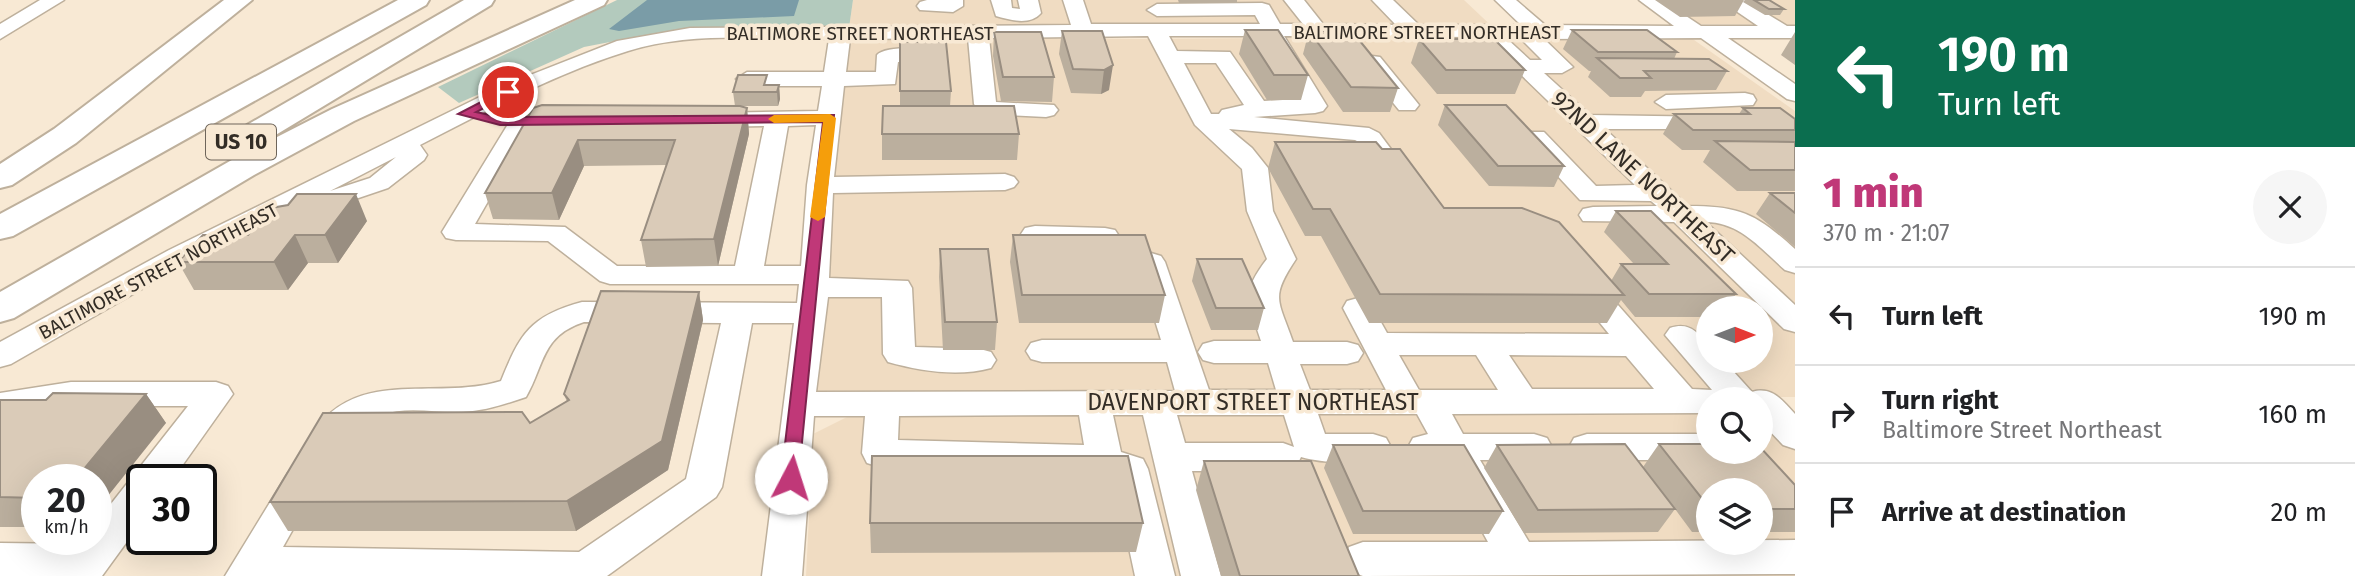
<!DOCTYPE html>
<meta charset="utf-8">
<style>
:root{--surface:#fff;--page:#f6f6f6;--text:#202124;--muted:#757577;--line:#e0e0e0;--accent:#c03878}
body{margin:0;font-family:"Fira Sans",sans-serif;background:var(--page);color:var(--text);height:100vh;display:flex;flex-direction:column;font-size:26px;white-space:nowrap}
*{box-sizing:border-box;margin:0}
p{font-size:23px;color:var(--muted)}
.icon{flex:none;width:38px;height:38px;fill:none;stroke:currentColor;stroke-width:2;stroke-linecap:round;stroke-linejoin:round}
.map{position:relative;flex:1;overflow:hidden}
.drawer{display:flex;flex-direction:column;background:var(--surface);width:560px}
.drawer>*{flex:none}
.guide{background:#0b6e4f;color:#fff;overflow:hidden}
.needle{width:46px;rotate:90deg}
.controls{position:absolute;left:1696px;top:296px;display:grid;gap:14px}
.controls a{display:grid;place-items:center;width:77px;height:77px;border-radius:50%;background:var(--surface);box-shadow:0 7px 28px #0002;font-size:35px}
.speed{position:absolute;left:21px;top:464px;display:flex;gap:14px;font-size:35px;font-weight:700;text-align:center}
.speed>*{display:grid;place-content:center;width:91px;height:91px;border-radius:50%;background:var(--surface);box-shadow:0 7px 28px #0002;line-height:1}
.speed small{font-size:18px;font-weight:400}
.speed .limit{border:4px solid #111;border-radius:10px;background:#fff;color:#111}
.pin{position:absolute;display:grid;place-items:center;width:60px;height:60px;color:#fff;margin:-30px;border:4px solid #fff;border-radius:50%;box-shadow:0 2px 7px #0007}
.me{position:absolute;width:77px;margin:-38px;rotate:5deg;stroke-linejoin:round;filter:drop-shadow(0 0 5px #0008)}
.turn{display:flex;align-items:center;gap:24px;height:147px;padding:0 28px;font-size:32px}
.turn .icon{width:91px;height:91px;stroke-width:2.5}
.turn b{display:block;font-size:49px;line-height:60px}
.round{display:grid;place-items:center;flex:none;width:74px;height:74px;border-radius:37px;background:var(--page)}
.head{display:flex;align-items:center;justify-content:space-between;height:119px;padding:0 28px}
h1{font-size:42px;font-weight:800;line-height:52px;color:var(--accent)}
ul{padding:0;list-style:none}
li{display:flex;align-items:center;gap:21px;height:98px;padding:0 28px;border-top:2px solid var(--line)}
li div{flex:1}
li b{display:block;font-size:26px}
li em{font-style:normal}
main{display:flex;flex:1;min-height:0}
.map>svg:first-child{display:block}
</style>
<main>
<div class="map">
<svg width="1795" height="576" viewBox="0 0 1795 576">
<rect width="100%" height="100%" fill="#f8e9d4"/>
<path fill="#f0dcc2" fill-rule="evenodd" d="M853,0H1464L1499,33L849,28Z
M1651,0H1795V25L1685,24Z
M1687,35L1795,111V397L798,404L846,48L854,41L867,36L1140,39ZM1708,308H1760V360H1708Z
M1761,412H1795V576H806L813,434L853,414L1708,413V452H1760ZM1708,490H1760V542H1708Z"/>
<path fill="#b3cabd" d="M617,0H853L849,28L662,32L584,47L459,103L438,87Z"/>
<path fill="#7a9ca7" d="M647,0H799L794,16L679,21L619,31L609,29Z"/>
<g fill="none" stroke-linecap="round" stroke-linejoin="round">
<defs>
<path id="minor" d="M40,0H64L0,39V24Z
M927,0H963V6L953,12L920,10L917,6L920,2Z
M991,0H1011L1012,8L1020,9L1018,0H1038L1041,13C1030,26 1010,20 996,16Z
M1063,0H1083L1091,24H1260L1255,15L1157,16L1147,10L1157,4L1262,3L1269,5L1280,24H1303L1284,0H1304L1323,24L1396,25L1372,0H1393L1419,25H1521L1495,0H1516L1545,25L1674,26L1639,0H1662L1701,26H1758L1720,0H1744L1787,26H1795V38H1728L1795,84V101L1787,99L1701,38L1544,39L1573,67L1562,73H1544L1590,115L1719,117L1723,122L1719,127L1711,129H1605L1688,206C1741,206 1756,214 1795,249V273L1785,270C1761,249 1740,222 1706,222L1795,305V332L1784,329L1674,222L1583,221L1579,215L1583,209L1593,207L1657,206L1651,201L1580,200L1526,142L1523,137L1526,132H1544L1596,186L1635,185L1482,37L1284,36L1327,106L1323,111L1315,113L1254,117L1369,128L1379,133L1405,168L1409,173L1405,178H1387L1361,143L1355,140L1229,129L1252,148L1268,168L1273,211L1296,259C1270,298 1278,299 1293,342H1347L1358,345L1363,353L1358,361L1347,364H1300L1310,390H1386L1343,308L1347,301L1358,298L1369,301L1387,333L1609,334L1570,286L1575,279L1585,277L1595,279L1692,389L1712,390L1665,335L1670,328C1689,322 1696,331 1708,345V360H1723L1752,392C1772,386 1782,400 1795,414V449L1783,445L1760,421V399H1708V413L1452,414L1463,434H1534L1547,438L1552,447L1547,456L1534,460H1480L1529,542L1795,540V574L1363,576L1349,571L1343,559L1349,547L1363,542H1488L1443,460L1413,456L1408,447L1413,438L1428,434L1417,414H1318L1325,434H1373L1386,438L1391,447L1386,456C1362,464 1325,464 1301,457L1296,467L1283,471H1192L1221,576H1181L1143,415H1113L1121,452L1143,459L1148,469L1175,576H1135L1114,478L1100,473L880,467L867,463L862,453L865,416H814L802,576H762L794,323H752L722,487L716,497L607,576H225L288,473L301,469L314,473L319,483L283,547L579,552L686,479L721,323L584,322C541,336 545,364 526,397C505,404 485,411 462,412C436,413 406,406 381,415C354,425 344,460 313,450L308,441C352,363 433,402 501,381C520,334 530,316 582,302L797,303L799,284H610L600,281L548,241L456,240L446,238L442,232L510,121L514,116H530L534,121L475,224L565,227L617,266H735L764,126L707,127L699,125L695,120L699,115L707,113L818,111L822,86H747L736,79L747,72H824L829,39C764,39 691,31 628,51C556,73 487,111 420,145L427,155L424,160L388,188L323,210L314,208L311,201L189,262L11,364L0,367V342L169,250L500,87L617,41L690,28L1071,25ZM1148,36L1195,125L1242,169L1247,211L1267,259C1240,294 1248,301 1261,341H1214L1203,344L1198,352L1203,360L1214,363H1268L1276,390H1209L1165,262L1161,256L1151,253L1141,256L1137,262L1161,340H1042L1031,343L1026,351L1031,359L1042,362H1167L1175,391L816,392L828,297H882L883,354L888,362C920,371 958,377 991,368L996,360L991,352L980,349L915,347L912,288L908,281L829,278L833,193L1005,190L1014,187L1018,182L1014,177L1005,174L834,177L844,86L895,84L898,62H935L946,56C938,46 885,45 877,55L876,72H846L850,39L968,38L974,104L981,114L1046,117L1054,115L1058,110L1054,105L996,102L989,38ZM1169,36H1264L1300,99L1264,101L1230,52L1177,51ZM1505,37H1519L1542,60H1530ZM1184,63H1216L1244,105L1222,110L1219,114H1211ZM816,125L807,185L801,266H764L788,126ZM396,157L370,178L330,191ZM1399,355H1476L1498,390H1419ZM1509,355L1626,356L1654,389H1532ZM1079,415L1084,445L898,440L899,416ZM1177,415H1284L1294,447L1283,443H1185Z
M1372,56L1380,57L1415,100L1419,105L1415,110H1399L1364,67L1361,62Z
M1745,93L1753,95L1756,100L1753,105L1666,109L1655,102L1666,95Z
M1035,226L1105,228L1115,230L1119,236L1115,242L1105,244L1025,240L1021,234L1025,228Z
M71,382H216L228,386L233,394L172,480H142V521L102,576H0V543L80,544L84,539H96V523L188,406H71L0,417V393Z
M1587,434H1708V452H1723L1721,456L1708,460H1587L1574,456L1569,447L1574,438Z"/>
<path id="highway" d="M224,0H252L76,143L12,185L0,188V164L54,129Z
M398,0H429L426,5L13,236L0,239V214Z
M464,0H494L491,5L269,139L258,141L247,139L242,132L247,125Z
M575,0H607L604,5L354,121L254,175L14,318L0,322V292L230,161L332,109Z"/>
</defs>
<use href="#minor" stroke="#beb09c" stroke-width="3"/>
<use href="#highway" stroke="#beb09c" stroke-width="4"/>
<use href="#minor" fill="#fff" fill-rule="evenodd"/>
<use href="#highway" fill="#fff" fill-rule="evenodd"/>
</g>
<path fill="#bbaf9e" d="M1178,0H1237V3H1179Z
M1655,0H1744L1735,16L1680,17Z
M1745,0H1769L1784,9L1780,15H1765L1743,2Z
M1245,30L1308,75L1301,100H1267L1239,54Z
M1572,30L1677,52L1674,59L1727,71L1716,90L1645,91L1641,97H1610L1588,77L1591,71H1589L1563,49Z
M1062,31H1102L1109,90L1101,94L1071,93L1059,54Z
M1309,31L1398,88L1390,112H1343L1303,54Z
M994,32L1054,77L1052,102L1001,101L993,56Z
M1795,32V65L1781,55Z
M1419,39L1525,70L1515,94H1437L1411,63Z
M900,42L951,91L950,106L1019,134L1017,160H882V134L900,106Z
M768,85H779L780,99L778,106H740L747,108L749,134L718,266L646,267L641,240L666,165L584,166L559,220L493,219L485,193L533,108L735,106L733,92Z
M1445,105L1564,166L1554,187L1489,186L1438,125Z
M1743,108L1795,119V191H1737L1703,162L1710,150H1682L1663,134L1674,114H1739Z
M1275,142L1382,149L1444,208L1611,281L1621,264H1634L1604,232L1616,211L1736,294L1727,308H1708V317H1635L1621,300L1607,323H1369L1321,236H1305L1268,168Z
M1770,193H1795V247L1756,214Z
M367,221L338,263H308L288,290H194L178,262L248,235Z
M1013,235L1165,295L1159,323H1019L1010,262Z
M940,249L997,322L995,350H943L939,277Z
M1197,259L1264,308L1258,330H1211L1192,281Z
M699,292L703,320L668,470L576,531H288L270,502L530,423L567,402L564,394Z
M146,394L166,423L37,480V527H0V400H46Z
M1659,444L1795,485V532H1760V490H1708V532H1692L1675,509L1658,532L1524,533L1484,468L1497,445L1643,467Z
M1333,445L1503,511L1489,534H1353L1324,468Z
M1204,461L1359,576H1221L1196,490Z
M870,523H1143L1136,552L871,553Z"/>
<path fill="#998e81" d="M1113,65L1109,90L1101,94L1104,70Z
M779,85L780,99L778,106L777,92Z
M747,108L749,134L718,266L714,239Z
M578,140L584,166L559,220L552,193Z
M356,194L367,221L338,263L325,235Z
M295,235L308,263L288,290L274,262Z
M699,292L703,320L668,470L576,531L567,501Z
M146,394L166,423L96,511V480H75Z"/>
<path fill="#dacbb8" stroke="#998e81" stroke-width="2" d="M1754,0H1769L1784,9H1769Z
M1245,30H1278L1308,75H1274Z
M1351,30L1398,88L1351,87L1309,31Z
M1572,30H1647L1677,52H1598Z
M1062,31H1102L1113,65L1104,70L1073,69Z
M994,32H1041L1054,77H1003Z
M1419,39H1494L1525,70H1446Z
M900,42H946L951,91H900Z
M1597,58L1709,59L1727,71H1644L1651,78H1620Z
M738,75H767L764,85H779L777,92H733Z
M542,105L740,106L747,108L714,239L641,240L675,140H578L552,193H485L533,108Z
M1445,105H1506L1564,166H1498Z
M883,106H1014L1019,134H882Z
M1743,108H1780L1795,119V130H1693L1674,114H1750Z
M1715,141L1795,142V170H1750Z
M1275,142H1376L1382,149H1400L1444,208H1522L1559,222L1624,295L1380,294L1330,209H1313Z
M1770,193H1795V213Z
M297,194H356L325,235H295L274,262H178L203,235H248L271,208L288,205Z
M1616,211H1651L1736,294H1649L1621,264H1668Z
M1013,235H1145L1165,295H1022Z
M940,249H988L997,322H945Z
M1197,259H1242L1264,308H1216Z
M601,291L699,292L662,441L567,501L270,502L323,413L522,412L530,423L569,400L564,394Z
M53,393L146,394L75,480H37V498L0,497V400H46Z
M1625,444L1675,509L1538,510L1497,445Z
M1659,444H1708V452H1760V447L1795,485V509H1760V490H1708V506Z
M1333,445H1464L1503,511H1363Z
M872,456H1128L1143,523H870Z
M1204,461H1311L1359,576H1240Z"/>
<path fill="#c03878" stroke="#7d244e" stroke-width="2" d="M508,88L514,92L512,94L476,112L500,117L834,115L798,483H784L781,478L823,122L500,125L458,114Z"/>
<path fill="#f59e0b" d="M830,114L836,118L825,217L818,221L810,217L823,122L774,123L768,119L774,115Z"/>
<g text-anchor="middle" stroke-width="7" stroke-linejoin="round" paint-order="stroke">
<g font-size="19" fill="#332d26" stroke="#f8e9d4">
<text x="1427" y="39">BALTIMORE STREET NORTHEAST</text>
<text x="860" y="40">BALTIMORE STREET NORTHEAST</text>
<text transform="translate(158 271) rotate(-28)" y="7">BALTIMORE STREET NORTHEAST</text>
</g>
<rect fill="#f8e9d4" stroke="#6e655a" stroke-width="2" x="206" y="124.5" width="70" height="35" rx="5"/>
<g font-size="21" font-weight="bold" fill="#332d26">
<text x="241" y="149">US 10</text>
</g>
<g font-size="23" fill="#332d26" stroke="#f8e9d4">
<text transform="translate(1643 177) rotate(43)" y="8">92ND LANE NORTHEAST</text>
<text x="1253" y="410">DAVENPORT STREET NORTHEAST</text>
</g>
</g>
</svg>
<div class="controls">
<a><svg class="needle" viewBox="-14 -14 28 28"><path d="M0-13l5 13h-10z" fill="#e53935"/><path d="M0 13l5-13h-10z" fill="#757577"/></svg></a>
<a><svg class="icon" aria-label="search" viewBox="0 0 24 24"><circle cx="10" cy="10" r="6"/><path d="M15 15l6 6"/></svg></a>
<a><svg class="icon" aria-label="layers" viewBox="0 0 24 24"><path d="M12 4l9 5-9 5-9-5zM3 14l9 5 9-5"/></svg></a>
</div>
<div class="speed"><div>20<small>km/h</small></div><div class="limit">30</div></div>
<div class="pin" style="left:508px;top:92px;background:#d93025"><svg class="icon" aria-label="arrive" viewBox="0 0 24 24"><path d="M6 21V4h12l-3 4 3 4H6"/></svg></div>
<svg class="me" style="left:791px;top:478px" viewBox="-20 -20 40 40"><circle r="19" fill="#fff"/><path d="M0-13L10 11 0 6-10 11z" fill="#c03878"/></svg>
</div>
<section class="drawer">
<div class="guide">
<div class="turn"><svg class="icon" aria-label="left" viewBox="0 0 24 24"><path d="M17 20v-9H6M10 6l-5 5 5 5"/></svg><div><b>190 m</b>Turn left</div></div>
</div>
<div class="head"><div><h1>1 min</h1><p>370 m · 21:07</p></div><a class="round"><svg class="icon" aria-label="close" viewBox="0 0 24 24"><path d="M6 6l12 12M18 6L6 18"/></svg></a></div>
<ul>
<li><svg class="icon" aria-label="left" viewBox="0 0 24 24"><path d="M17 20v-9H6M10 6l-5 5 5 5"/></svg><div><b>Turn left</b></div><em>190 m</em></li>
<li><svg class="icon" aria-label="right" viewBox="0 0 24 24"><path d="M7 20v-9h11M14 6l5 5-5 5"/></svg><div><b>Turn right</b><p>Baltimore Street Northeast</p></div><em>160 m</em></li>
<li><svg class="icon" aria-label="arrive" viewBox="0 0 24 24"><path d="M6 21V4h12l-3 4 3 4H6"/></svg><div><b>Arrive at destination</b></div><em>20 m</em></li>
</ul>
</section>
</main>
